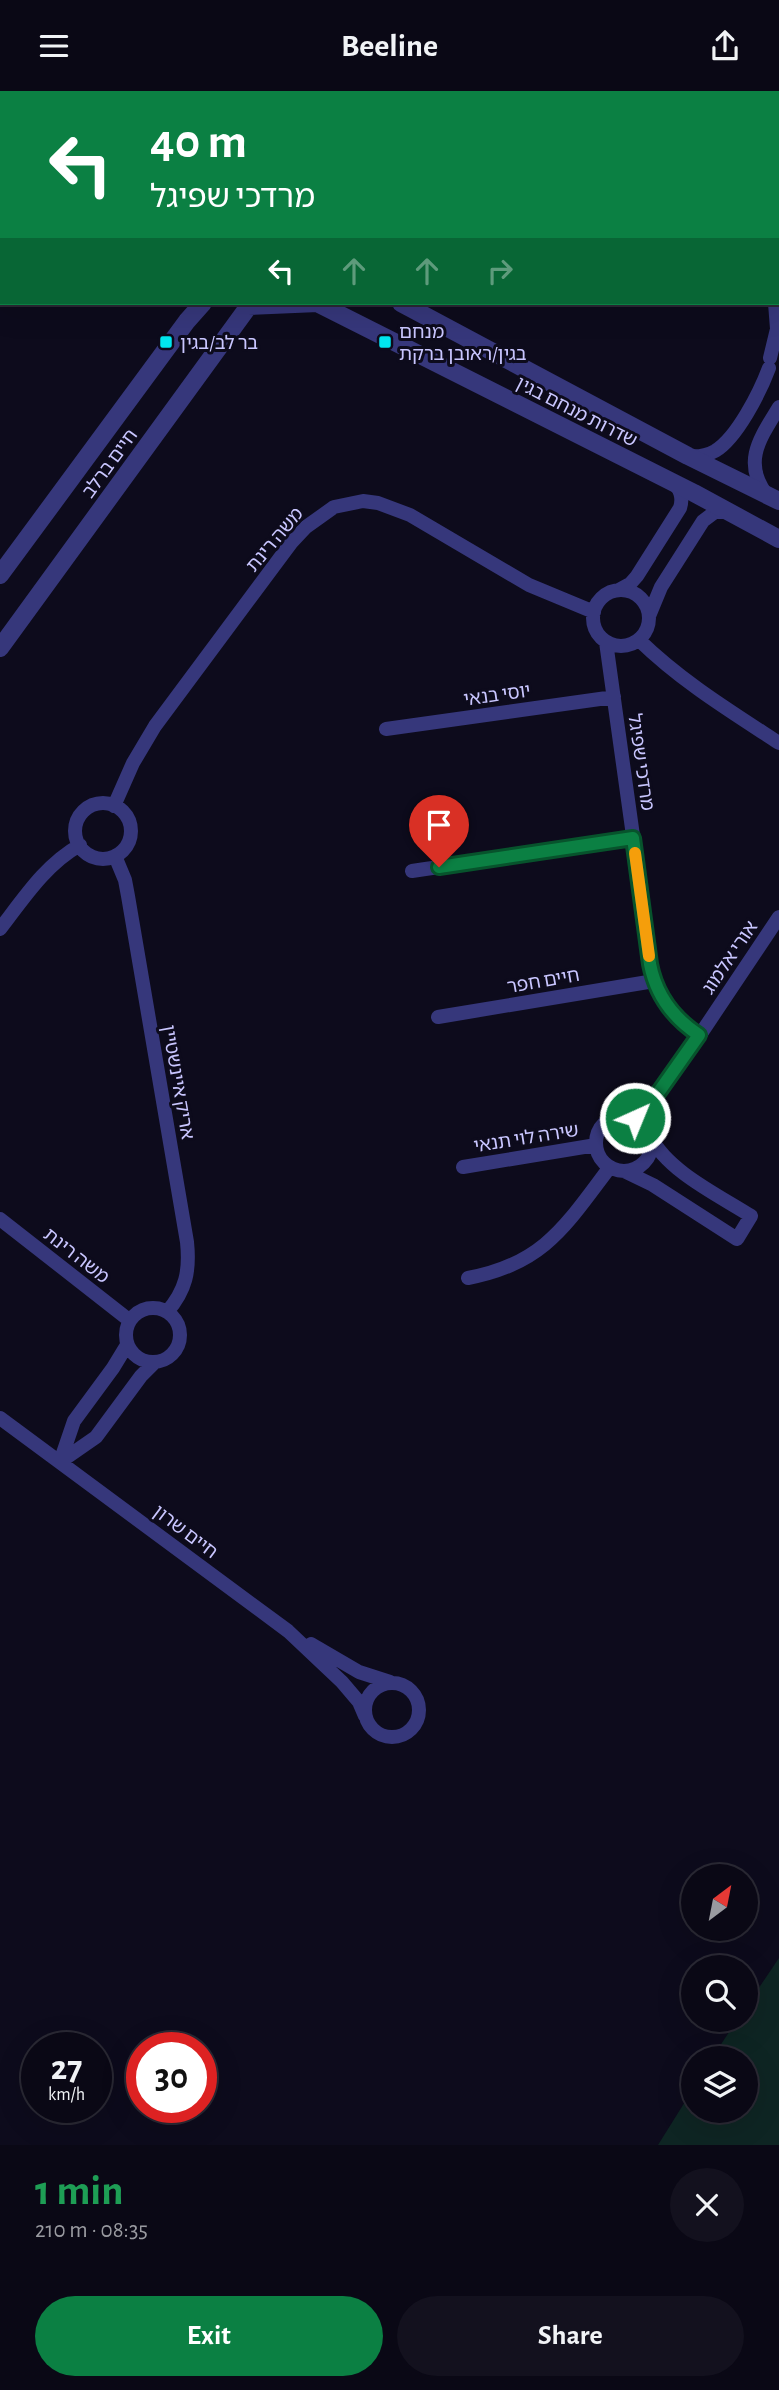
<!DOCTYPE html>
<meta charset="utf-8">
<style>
:root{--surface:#0a0815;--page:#13111e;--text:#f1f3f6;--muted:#999aa0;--line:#2a2934;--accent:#0b8043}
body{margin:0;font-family:"Alegreya Sans","Noto Sans Hebrew",sans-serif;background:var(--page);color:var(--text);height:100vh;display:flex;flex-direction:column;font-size:26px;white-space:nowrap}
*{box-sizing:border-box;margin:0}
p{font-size:23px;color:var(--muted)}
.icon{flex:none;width:38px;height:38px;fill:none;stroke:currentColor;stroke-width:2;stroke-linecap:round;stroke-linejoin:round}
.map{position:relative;height:2054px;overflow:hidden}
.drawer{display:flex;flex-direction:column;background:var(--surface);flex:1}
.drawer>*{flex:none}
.hud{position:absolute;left:0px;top:0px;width:780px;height:214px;box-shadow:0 7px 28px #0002,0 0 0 2px var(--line);background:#0b8043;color:#fff;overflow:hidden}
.needle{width:46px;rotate:32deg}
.buttons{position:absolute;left:681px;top:1773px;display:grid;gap:14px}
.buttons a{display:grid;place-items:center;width:77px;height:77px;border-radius:50%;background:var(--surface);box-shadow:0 7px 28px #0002,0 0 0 2px var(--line);font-size:35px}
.speed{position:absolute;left:21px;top:1941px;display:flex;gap:14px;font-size:35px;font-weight:700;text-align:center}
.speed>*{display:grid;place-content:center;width:91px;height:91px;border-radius:50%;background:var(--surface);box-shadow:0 7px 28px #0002,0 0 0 2px var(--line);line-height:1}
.speed small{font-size:18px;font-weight:400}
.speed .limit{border:10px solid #d22;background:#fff;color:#111}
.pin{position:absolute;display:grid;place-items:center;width:60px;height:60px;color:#fff;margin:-72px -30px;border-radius:50% 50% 50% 0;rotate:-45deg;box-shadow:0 0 7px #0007}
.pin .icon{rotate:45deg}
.me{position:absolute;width:77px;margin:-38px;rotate:44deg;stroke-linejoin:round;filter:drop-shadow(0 0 5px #0008)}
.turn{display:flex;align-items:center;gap:24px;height:147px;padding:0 35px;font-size:32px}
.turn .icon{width:91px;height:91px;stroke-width:2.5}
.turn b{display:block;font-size:49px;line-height:60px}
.lanes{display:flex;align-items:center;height:66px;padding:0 35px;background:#0003;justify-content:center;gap:35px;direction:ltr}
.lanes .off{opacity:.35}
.round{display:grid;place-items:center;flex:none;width:74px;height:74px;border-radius:37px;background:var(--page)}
.head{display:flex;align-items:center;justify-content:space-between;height:119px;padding:0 35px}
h1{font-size:42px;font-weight:700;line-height:52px;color:#1e9e55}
.action{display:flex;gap:14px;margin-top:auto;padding:14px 35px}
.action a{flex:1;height:80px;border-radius:42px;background:var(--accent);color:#fff;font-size:28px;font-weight:700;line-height:80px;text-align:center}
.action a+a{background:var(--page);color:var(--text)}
header{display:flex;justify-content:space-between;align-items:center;height:91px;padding:0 35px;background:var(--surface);font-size:32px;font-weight:700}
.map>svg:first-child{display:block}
</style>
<header><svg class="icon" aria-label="menu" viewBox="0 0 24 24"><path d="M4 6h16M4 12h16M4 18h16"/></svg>Beeline<svg class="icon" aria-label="share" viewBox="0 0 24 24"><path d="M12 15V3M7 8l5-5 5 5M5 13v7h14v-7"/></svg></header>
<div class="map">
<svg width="779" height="2054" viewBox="0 0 779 2054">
<rect width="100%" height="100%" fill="#0d0b1c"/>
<path fill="#0e2523" d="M779,1867V2054H658L693,1998V2020H746V1967H712L737,1929L746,1928V1916Z"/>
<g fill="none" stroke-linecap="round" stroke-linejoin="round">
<path stroke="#36377b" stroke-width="14" d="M733,0V2
M770,267L777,238L775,212
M688,365C697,366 706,365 715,360C737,347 760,301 769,277
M766,403C742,370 761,346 779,316
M593 527a28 28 0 1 1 56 0a28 28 0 1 1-56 0Z
M619,499L630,493L637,485L680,417C683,408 681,397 672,392
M649,525L661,496L703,430L715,421H729
M639,549C681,590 730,620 779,652
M606,551L652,881C660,909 675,929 700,944
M386,638L614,606
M75 740a28 28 0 1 1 56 0a28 28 0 1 1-56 0Z
M114,715L133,672L155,635L291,452L306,436L334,416L363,410L378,412L410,424L529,494L594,521
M115,765L125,789L128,805L187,1151C190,1180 186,1199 167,1221
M412,780L633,747
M0,838C24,807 45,774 80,754
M438,926L654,890
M596 1052a28 28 0 1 1 56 0a28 28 0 1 1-56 0Z
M639,1029L700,944L779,826
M463,1076L596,1054
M624,1080L653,1094L737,1148L751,1125C720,1105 667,1080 651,1046
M0,1128L129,1229
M468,1187C544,1173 566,1134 610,1076
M126 1244a27 27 0 1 1 54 0a27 27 0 1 1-54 0Z
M0,1327L288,1540L342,1591L359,1611L365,1625
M60,1371L96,1346L141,1285L155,1271
M60,1371L74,1330L113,1277L127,1254
M311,1553L359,1581L390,1591
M365 1619a27 27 0 1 1 54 0a27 27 0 1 1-54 0Z"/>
<path stroke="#36377b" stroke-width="18" d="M364,2L366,0
M408,2L409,0
M0,4L2,5
M0,42L2,43
M317,212L694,402L779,448
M401,212L688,365L779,410
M248,215L318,212
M0,484L187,230L203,212
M0,557L251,212"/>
</g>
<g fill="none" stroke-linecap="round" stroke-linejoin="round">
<defs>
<path id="route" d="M439,776L633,747L650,873C656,904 673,927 699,944L639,1029L635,1027"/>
</defs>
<use href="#route" stroke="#07532c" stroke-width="18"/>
<use href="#route" stroke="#0b8043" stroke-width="12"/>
<path stroke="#f59e0b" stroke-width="12" d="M635,762L649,865"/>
</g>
<g fill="#01e6ef" stroke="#0d0b1c" stroke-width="2.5">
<rect x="159" y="244" width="14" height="14" rx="3.5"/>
<rect x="378" y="244" width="14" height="14" rx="3.5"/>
</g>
<g text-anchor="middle" stroke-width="6" stroke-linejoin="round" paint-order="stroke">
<g font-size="19" fill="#c9c6ff" stroke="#0d0b1c" text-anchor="start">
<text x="399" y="247">מנחם<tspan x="399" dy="22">בגין/ראובן ברקת</tspan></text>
<text x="180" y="258">בר לב/בגין</text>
</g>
<g font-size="19" fill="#c9c6ff" stroke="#0d0b1c">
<text transform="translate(577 320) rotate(27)" y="7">שדרות מנחם בגין</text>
<text transform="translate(109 372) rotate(-54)" y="7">חיים ברלב</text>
<text transform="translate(274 448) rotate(-50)" y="7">משה רינת</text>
<text transform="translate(497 603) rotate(-8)" y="7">יוסי בנאי</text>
<text transform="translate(642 671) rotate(82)" y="7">מרדכי שפיגל</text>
<text transform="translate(729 866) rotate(-56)" y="7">אורי אלמוג</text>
<text transform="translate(543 889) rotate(-10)" y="7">חיים חפר</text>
<text transform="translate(179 991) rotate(80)" y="7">אריק איינשטיין</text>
<text transform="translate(526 1046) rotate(-9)" y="7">שירה לוי תנאי</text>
<text transform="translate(77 1164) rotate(38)" y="7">משה רינת</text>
<text transform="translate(186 1440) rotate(37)" y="7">חיים שרון</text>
</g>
</g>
</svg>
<div class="buttons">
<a><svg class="needle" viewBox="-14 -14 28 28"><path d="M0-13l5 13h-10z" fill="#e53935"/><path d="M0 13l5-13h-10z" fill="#999aa0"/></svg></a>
<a><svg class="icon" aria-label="search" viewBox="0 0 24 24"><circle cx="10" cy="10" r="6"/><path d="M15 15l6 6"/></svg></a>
<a><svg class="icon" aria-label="layers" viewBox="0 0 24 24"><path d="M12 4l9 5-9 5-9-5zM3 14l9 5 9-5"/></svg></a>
</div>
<div class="speed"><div>27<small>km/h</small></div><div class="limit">30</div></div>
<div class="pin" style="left:439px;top:776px;background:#d93025"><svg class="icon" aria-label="arrive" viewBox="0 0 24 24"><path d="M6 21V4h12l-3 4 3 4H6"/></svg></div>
<svg class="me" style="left:635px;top:1027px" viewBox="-20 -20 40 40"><circle r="17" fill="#0b8043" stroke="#fff" stroke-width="3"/><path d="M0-11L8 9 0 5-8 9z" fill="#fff"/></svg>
<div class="hud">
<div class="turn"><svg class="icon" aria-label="left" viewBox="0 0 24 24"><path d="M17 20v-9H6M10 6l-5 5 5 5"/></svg><div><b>40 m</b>מרדכי שפיגל</div></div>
<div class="lanes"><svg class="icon" aria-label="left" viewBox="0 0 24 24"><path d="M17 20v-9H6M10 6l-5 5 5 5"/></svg><svg class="icon off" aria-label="ahead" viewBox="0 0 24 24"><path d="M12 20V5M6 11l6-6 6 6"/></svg><svg class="icon off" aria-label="ahead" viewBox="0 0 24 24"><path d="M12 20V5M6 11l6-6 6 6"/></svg><svg class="icon off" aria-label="right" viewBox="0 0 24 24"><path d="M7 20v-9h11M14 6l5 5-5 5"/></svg></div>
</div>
</div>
<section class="drawer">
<div class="head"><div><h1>1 min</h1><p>210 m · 08:35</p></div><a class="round"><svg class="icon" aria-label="close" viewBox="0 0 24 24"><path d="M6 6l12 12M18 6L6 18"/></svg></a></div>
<div class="action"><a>Exit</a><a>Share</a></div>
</section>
